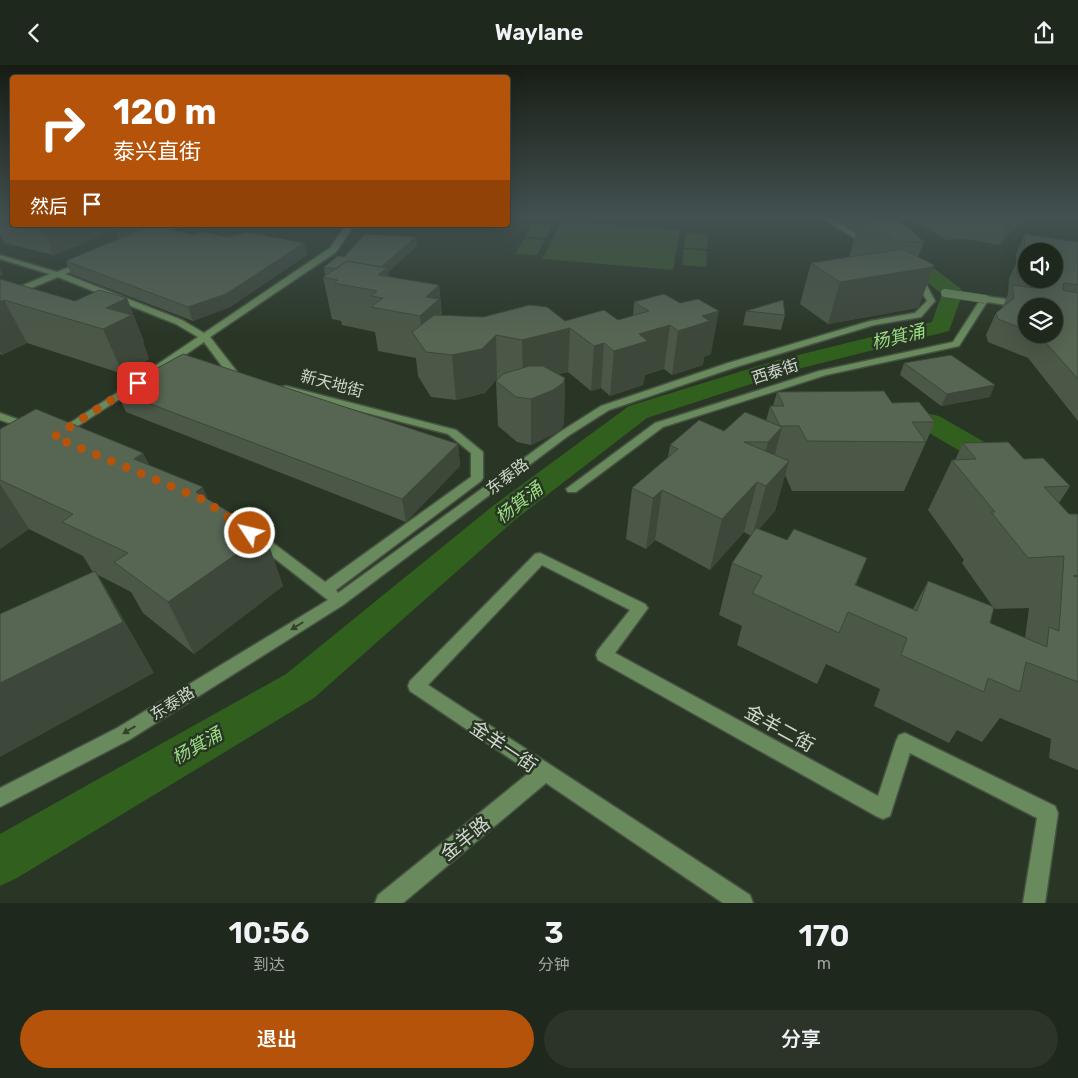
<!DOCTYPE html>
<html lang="zh">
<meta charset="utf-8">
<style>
:root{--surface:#1f281c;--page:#2c3429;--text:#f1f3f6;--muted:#a1a6a3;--line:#3c443b;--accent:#b45309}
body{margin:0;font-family:Rubik,"Noto Sans SC",sans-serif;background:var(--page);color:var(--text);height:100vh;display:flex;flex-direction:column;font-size:19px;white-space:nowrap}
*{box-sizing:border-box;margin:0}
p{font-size:16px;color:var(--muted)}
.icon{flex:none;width:28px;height:28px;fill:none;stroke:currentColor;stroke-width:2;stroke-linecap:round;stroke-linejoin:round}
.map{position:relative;height:838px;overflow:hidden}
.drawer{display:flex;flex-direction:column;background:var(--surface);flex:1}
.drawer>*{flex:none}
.top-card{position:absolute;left:10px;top:10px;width:500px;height:152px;border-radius:5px;box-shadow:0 5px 20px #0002,0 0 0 1px var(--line);background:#b45309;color:#fff;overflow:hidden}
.buttons{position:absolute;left:1018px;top:178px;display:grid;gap:10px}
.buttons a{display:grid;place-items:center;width:45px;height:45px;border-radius:50%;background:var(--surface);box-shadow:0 5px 20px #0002,0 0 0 1px var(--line);font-size:25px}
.pin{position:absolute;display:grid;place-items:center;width:42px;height:42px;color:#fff;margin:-21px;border-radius:10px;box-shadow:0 2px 8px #0006}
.me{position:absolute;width:55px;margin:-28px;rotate:305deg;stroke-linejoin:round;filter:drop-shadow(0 0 4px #0008)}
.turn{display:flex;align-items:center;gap:18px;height:105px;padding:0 20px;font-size:22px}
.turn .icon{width:65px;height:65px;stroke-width:2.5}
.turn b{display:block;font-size:35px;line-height:42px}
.then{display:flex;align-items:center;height:48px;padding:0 20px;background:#0003;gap:10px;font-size:19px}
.eta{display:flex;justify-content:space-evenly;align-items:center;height:85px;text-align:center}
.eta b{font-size:30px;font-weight:600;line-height:35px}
.action{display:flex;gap:10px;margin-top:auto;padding:10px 20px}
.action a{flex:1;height:58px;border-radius:30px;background:var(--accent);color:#fff;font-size:20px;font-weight:600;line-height:58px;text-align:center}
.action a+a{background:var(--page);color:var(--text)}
header{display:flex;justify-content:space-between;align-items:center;height:65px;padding:0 20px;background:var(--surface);font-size:22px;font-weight:600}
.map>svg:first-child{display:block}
</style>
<header><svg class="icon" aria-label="back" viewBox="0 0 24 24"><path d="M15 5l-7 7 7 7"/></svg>Waylane<svg class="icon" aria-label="share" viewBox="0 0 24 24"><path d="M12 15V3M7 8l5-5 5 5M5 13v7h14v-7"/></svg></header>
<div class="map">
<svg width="1078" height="838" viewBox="0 0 1078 838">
<rect width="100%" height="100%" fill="#293525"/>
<path fill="#39582d" d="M562,156L680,165L673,205L542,194Z
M533,158L553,160L546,173L525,172Z
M686,168L708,170L707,184L684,183Z
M524,174L545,175L537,190L515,189Z
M684,184L707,186L706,202L682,200Z"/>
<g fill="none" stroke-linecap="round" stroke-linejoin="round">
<path fill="#315f1e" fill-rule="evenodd" d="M836,153H857L890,170L960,223L963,227L949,266L794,305L647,353L516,454L314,633L17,813L0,821V769L286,609L494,440L629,341L778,295L932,257L942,229L878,178L838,157Z
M930,349L939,351L1000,386L1014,402L1009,408L999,411L989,408L980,398L921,363L917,357L921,351Z"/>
<defs>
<path id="minor" d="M823,153H831L873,179L866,181Z
M169,160H179L155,172L148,170Z
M346,160H354L336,187L210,272L238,308L248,313L243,316L230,312L204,277L160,307H152V303L198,272L176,259L58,212L0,236V230L50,209L0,194V190L57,207L85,196L89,198L88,200L65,209L182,255L204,268L330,183Z
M912,211H918L926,219L935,236L921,252L874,260L736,302L609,345L568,371L343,540L129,675L0,742V723L117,663L328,535L251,475L249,472L251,469H261L325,517L471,412V388L448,369L282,326L281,324L282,322L286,321L456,365L483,387V413L481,416L336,525L338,528L560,367L601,341L728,298L870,256L915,248L927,236L919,222L911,213Z
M985,231L1034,238L1038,241L1026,243L987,237L959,281L826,310L663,362L576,427H568L566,424L655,358L819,306L953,277L982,232Z
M131,319L136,322L135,324L64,370H56L54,368Z
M0,348L34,360L36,362L30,365L0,355Z
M540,488L645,539L648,543L645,547L615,588L878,731L896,676L899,670L905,668L1055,741L1058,748L1045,838H1023L1037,753L910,688L890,751L883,754L876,751L598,595L596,590L598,585L630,545L542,500L428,620L750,830L753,838H723L546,718L403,838H375L378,830L530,707L410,626L408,621L410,616L535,489Z"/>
</defs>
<use href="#minor" stroke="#475243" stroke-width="3"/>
<use href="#minor" fill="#698a5d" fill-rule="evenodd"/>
<defs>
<path id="minor-bridge" d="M945,228L985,234"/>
</defs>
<use href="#minor-bridge" stroke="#475243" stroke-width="9" stroke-linecap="butt"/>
<use href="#minor-bridge" stroke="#698a5d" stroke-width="8"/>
</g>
<path fill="#4b5747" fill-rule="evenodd" d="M0,153H12V160H139L141,165L194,170L304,178L307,190L230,242L193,256L71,209L66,196L119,174L115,165L54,190L4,178L0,169Z
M908,153H1025L999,180L966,174L947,175Z
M860,154L924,177L918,192L934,200L919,241L917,243L828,259L800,239L811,198L849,192Z
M1025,169L1078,177V356L1028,293L988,277L986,270L996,248L1002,243L1008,229L1009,213L1016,199V189ZM1026,186L1054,214H1026ZM1026,241L1054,269H1026Z
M417,181L388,207L389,212L439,220L442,250L565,256L618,255L633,251L634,237L664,229L711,289L704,292L703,300L672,310L664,304L645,310L643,320L610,331L601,323L591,326L568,307L558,309L565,313L564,358L562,363L552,370L531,380L517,377L498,361L496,316L497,314L485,328L456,335L431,332L418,311L416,293L378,286L375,267L342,260L341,256L332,254L323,212L325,211L324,202L344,192Z
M0,214L144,276L143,277L149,294L123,309L27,278L2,290L0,289Z
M746,246L785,250L781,265L743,260Z
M904,298L990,332L941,341L900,310Z
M116,326L458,379L460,401L406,457L126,347Z
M777,327L892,338L935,357L904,426H792L785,410L775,446L759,464L787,475L867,493L856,520L913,544L928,516L993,542L962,498L964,495L928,445L952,395H955L963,378L1024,394L1070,421L1059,438L1069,449H1078V705L1049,693L1051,674L1000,653L982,677L957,665L949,678L874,641L880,624L826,599L817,619L737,580L742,561L719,550L732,498L751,471L744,467L710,505L655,475L646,484L626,474L632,423L668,392L670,380L766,356L770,341H773ZM994,542L995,544L1029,543L1025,573L990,558Z
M0,364L143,388L149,400L208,435L265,469L283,521L194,589L143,548L131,527L98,510L154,608L83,491L29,464L0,484Z"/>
<path fill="#3d473a" d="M1010,153H1025L999,180Z
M54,160H113L115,165L54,190L42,164Z
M114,160H139L143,169L120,178Z
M416,172L417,181L388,207L393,244L383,233L372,209Z
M304,178L307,190L230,242L193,256L188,242Z
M934,200L919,241L917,243L828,259L840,217Z
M0,203L3,210L0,211Z
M439,220L443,262L424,283L420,251L426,232Z
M127,233L144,276L143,277L149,294L123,309L103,264L106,243Z
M4,235L27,278L2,290L0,286V237Z
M719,246L711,289L704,292L703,300L672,310L678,266L702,251Z
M670,260L664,304L645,310L643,320L610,331L614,286L639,269Z
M570,263L568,307L523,319L522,275Z
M496,270L497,314L485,328L456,335L452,290Z
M604,278L601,323L591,326L594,281Z
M565,313L564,358L562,363L552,370L531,380V334Z
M995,320L990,332L941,341L947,329Z
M782,362L769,411L757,417L768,377Z
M458,379L460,401L406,457L402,434Z
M143,388L166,438L134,394Z
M789,396L775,446L752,472L766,421Z
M757,417L744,467L710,505L722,454Z
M0,419L29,464L0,484Z
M203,422L224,472L196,427Z
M662,425L655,475L646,484L653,433Z
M265,469L283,521L194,589L168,537Z
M95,506L125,557L154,608L0,692V618Z"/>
<path fill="#576553" stroke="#3d473a" d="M0,153H12V158L0,155Z
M867,153H892L908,162L924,177L896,176L860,154Z
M23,160H54L42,164Z
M152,160L194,170L202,167L227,172L248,167L304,178L226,229L188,242L66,196Z
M365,169L416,172L381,202L347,196L336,204L324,202L338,191L344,192Z
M1025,169L1078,177V220L1065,218L1063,219V225L1078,228V314L1039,270L1036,269H1054V241H1026V265L998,254L996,248L1014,233L1012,220L1036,223L1050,220L1045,215L1038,214H1054V186H1026V212L1017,211L1018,193L1024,194Z
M903,184L934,200L933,202L840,217L811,198Z
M347,196L387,203L378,210L439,220L426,232L439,234L420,251L371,242L383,233L371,231L377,226L334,218L338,215L323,212Z
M0,214L75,236L99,225L127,233L106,243L132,250L103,264L4,235L0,237Z
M664,229L680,238L698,234L719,246L702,251L710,256L678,266L670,260L639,269L648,276L614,286L604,278L594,281L570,263L522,275L496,270L482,284L452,290L426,287L412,267L434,250L483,252L530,240L547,242L565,256L604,245L618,255L649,246L634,237Z
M783,235L785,250L746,246Z
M183,289L458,379L402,434L116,326Z
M951,290L995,320L947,329L904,298Z
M529,301H543L565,313L563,318L553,325L531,334L516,332L496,316L503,309Z
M884,326L892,338L919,337L935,357H912L926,377L807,376L799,361H780L770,341H784L777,327Z
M36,344L143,388L134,394L203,422L196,427L265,469L168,537L114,497L128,488L62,457L73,449L0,415V364Z
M745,347L782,362L768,377H744L789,396L766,421L757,417L722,454L662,425L653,433L632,423L678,384L670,380L699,355L724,366Z
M1008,377L1024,394L1043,393L1070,421L1044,422L1069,449H1078V510L1073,511L1078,512V617L1026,597L1020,627L988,613L984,627L901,590L907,573L848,547L839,568L752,528L762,511L732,498L756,463L787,475L794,464L867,493L855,520L917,546L928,516L994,542L990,558L1047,582L1049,562L1059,566L1064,491L1028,493L991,447H995L952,395L976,394L963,378Z
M95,506L123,557L0,618V549Z"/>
<defs><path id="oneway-solid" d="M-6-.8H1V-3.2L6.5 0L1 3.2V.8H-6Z" transform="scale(1.25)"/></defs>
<g fill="#33422d">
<use href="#oneway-solid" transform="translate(297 561) rotate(148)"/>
<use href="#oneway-solid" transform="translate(129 665) rotate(149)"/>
</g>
<linearGradient id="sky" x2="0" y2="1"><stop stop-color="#171d14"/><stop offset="0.56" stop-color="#435151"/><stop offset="1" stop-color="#435151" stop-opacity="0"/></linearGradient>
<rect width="1078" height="271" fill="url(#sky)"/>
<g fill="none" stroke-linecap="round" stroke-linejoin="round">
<path stroke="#b45309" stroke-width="9" stroke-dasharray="0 16.2" d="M138,318L54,372L204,435L250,468"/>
</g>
<g text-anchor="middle" stroke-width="5" stroke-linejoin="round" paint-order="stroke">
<g font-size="16" fill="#cfd6cc" stroke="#293525">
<text transform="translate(775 306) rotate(-18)" y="6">西泰街</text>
<text transform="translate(332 318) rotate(15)" y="6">新天地街</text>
<text transform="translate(507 411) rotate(-37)" y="6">东泰路</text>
<text transform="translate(172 638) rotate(-32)" y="6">东泰路</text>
</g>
<g font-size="18" font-style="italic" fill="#9adc82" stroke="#293525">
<text transform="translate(898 272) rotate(-14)" y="6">杨箕涌</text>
<text transform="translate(519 438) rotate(-38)" y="6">杨箕涌</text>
<text transform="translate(197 681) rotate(-30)" y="6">杨箕涌</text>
</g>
<g font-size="19" fill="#cfd6cc" stroke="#293525">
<text transform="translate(780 663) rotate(29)" y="7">金羊二街</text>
<text transform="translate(504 681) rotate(34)" y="7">金羊一街</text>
<text transform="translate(465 773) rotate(-39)" y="7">金羊路</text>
</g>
</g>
</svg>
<div class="buttons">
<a><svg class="icon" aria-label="sound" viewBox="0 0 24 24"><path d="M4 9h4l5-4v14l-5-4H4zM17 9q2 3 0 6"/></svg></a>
<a><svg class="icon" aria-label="layers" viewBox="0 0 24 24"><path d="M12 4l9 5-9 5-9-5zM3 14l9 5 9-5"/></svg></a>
</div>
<div class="pin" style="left:138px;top:318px;background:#d93025"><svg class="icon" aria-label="arrive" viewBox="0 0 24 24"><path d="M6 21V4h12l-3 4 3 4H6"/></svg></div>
<svg class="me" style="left:250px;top:468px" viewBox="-20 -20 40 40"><circle r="17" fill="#b45309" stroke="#fff" stroke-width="3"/><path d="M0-11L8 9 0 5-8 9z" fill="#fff"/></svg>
<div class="top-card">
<div class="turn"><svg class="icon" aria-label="right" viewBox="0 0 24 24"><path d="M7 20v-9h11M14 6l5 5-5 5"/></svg><div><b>120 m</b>泰兴直街</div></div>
<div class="then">然后<svg class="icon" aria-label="arrive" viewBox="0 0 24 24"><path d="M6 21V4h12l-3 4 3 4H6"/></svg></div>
</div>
</div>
<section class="drawer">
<div class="eta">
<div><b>10:56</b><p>到达</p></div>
<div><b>3</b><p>分钟</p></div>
<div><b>170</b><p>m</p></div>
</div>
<div class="action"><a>退出</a><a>分享</a></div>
</section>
